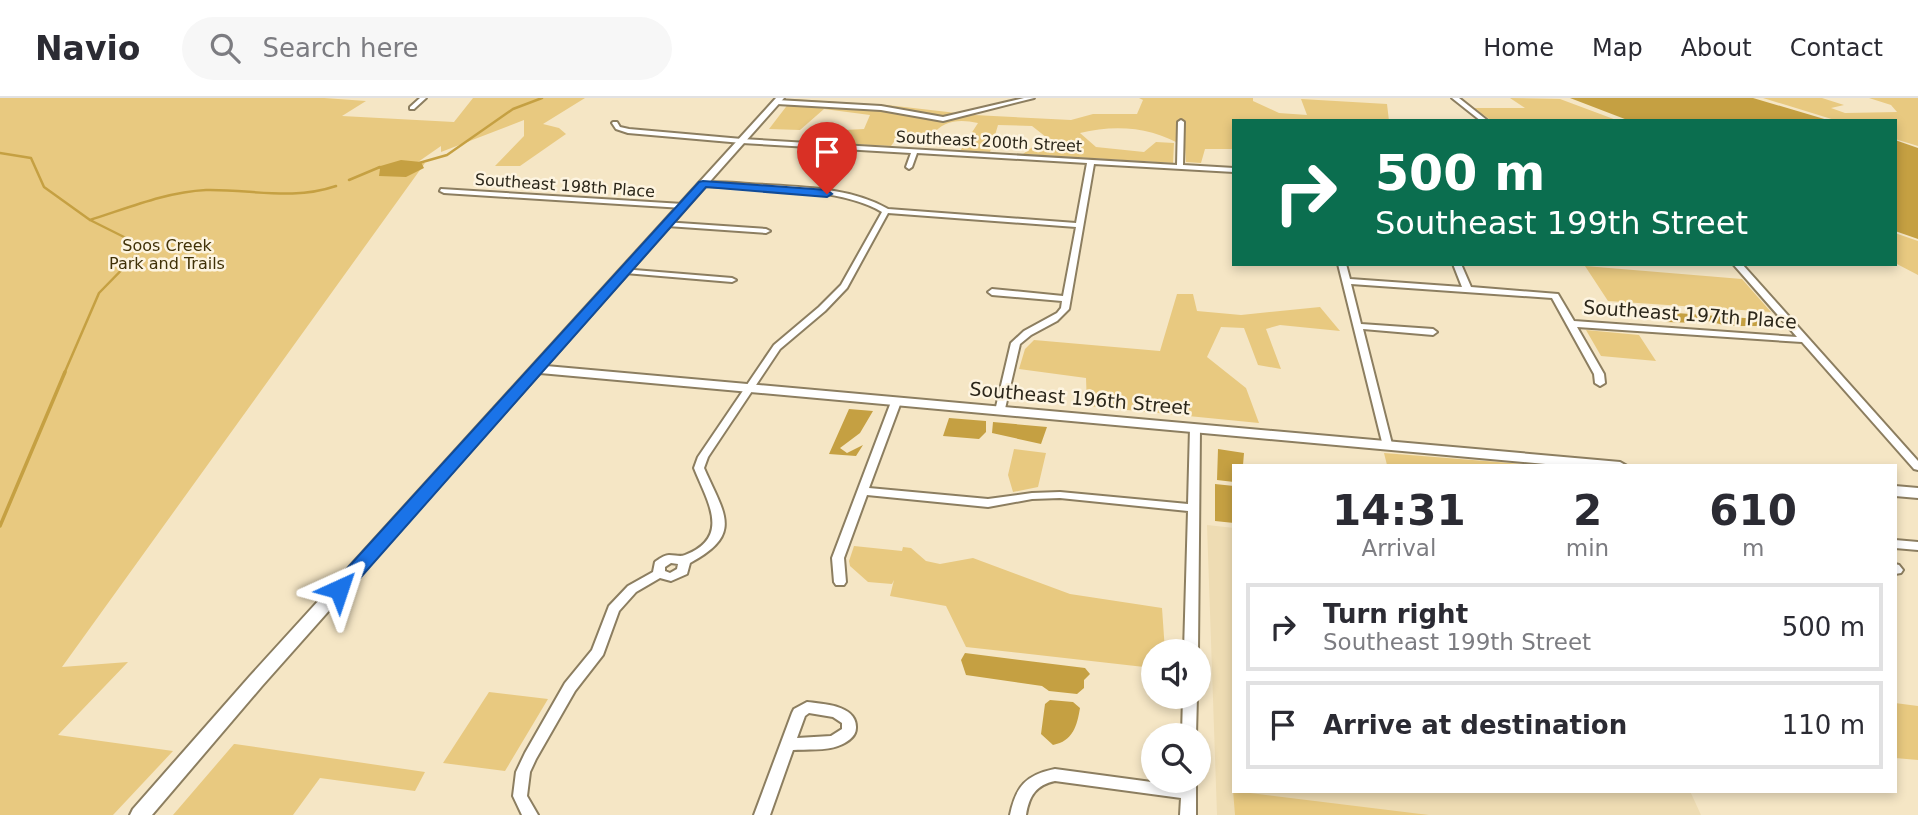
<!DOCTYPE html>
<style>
:root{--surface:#fff;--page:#f7f7f7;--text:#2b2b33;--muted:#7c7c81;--line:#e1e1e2}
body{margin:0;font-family:"DejaVu Sans",sans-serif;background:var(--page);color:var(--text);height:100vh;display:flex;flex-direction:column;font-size:26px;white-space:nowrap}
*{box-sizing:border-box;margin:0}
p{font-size:23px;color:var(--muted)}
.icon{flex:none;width:38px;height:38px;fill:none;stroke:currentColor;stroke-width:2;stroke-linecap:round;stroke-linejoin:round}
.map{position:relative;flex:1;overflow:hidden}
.sheet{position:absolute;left:1232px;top:366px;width:665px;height:329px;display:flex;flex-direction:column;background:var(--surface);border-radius:0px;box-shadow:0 4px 10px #0003}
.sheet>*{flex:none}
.hud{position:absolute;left:1232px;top:21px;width:665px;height:147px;border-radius:0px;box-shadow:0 4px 10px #0003;background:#0b6e4f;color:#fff;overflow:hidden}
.controls{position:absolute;left:1141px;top:541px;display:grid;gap:14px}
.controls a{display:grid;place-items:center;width:70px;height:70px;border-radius:50%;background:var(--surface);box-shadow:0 4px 10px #0003;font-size:35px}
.pin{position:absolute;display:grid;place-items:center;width:60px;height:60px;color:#fff;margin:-72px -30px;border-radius:50% 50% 50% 0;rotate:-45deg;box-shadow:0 0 7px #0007}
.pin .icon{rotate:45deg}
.me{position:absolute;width:77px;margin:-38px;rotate:42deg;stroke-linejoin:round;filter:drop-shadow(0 0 5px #0008)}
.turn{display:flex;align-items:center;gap:24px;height:147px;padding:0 28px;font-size:32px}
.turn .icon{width:91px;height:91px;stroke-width:2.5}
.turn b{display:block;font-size:49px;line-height:60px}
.eta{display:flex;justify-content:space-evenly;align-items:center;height:119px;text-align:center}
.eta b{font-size:42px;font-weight:700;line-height:49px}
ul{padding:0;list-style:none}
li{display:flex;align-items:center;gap:21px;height:88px;margin:0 14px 10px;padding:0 14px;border:4px solid var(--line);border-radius:0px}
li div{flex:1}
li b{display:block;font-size:26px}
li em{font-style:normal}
header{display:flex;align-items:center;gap:42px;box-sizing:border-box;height:98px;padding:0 35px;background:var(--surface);border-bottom:2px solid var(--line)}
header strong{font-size:33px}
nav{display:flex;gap:38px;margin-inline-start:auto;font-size:24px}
.search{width:490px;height:63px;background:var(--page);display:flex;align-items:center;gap:18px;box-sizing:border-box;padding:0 24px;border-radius:38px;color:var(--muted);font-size:26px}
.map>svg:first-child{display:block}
</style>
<header>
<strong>Navio</strong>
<div class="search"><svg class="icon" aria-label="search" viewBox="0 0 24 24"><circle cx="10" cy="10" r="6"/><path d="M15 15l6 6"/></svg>Search here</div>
<nav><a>Home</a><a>Map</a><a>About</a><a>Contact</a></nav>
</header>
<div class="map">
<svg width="1918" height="717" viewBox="0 0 1918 717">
<rect width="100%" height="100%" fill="#f5e6c5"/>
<path fill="#eedcb3" d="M1207,427L1234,430V693H1690L1701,717H1217Z"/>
<path fill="#e8c980" d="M0,0H324L366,3L342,18L454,24L473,0H585L543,26L559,30L566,36L520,68H495L524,38V22L441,54V48L418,64L425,65L62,569L128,564L58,637L173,653L113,717H0Z
M1139,0H1253V3L1279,15L1307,17L1301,1L1387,6L1389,23H1234V51H1205L1201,65L1186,64L1185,49C1153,29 1116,26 1080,35L1096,49L1144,54L1156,44L1174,45L1173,65L1023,56L1046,39L1032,28L998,27L990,54L960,53L978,25C959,21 944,22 931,38H898L891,48L814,44L806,34L864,31L870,17L824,11L800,32L769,31L792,1L887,7L974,17L1071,22L1093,16H1137L1143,2Z
M1510,0L1560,1L1619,23H1492L1474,10H1525Z
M1763,0H1822L1844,7L1831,10L1845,15L1897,14L1891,7L1869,0H1918V48L1895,41V23H1838Z
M1895,135L1918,143V177L1895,165Z
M1585,168L1742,181L1771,214L1608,203Z
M1177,196H1193L1197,213L1241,217L1320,209L1340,233L1280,227L1266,231L1281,271L1258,267L1244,230L1221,229L1207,259L1246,290L1259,325L1087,308L1086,280L1019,271L1025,251L1034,242L1160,253Z
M1586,232L1639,237L1656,263L1601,258Z
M1014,351L1046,355L1038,389L1013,394L1008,377Z
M1384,355L1534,367H1387Z
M854,448L902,453L903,449L911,450L926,463L940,466L973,460L1070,496L1162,510L1165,553H1153V570L966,549L946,508L890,498L894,482L892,486L868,484L850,468L849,463Z
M489,594L548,601L505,673L443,665Z
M1895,605L1918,608V662L1895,660Z
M234,646H235L425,674L415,693L320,680L293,717H173Z
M1233,692L1234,693L1429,717H1235Z"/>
<path fill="#c5a042" d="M1570,0H1753L1831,23H1630Z
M1895,42L1918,50V141L1895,133Z
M401,62L421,64L424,70L406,79L379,78L380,71L377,69Z
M1663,214L1758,221L1767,228H1728L1699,221L1698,225L1665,224L1657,216Z
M849,311L873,313L860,335L840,350L847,355L863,347L856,358L829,356Z
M949,320L986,323V334L979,341L943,338Z
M993,324L1047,329L1041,346L992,335Z
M1218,351L1244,355L1243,367L1234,368V384L1217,382Z
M1215,386L1234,388V425L1215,423Z
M965,555L1085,570L1090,576L1084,582V590L1077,596L1049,593L1042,588L966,577L961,562Z
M1050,602L1073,604L1080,610C1077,628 1073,643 1053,647L1041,636L1045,606Z"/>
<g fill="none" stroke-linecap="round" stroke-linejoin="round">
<path stroke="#c5a042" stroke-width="2.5" d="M0,55L31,60L44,89L90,122L144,149L99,195L64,276
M419,65L447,57L513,11L542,0
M349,82L380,69
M90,122C128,110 166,94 206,92C251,91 292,103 336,88"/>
<path stroke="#c5a042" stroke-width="3.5" d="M0,428L65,274"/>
<defs>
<path id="minor" d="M420,0H426L414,11H410V9Z
M1024,0H1034L943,23L881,12L777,6L774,4L777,2L881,8L943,19Z
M1452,0H1459L1488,23H1481Z
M1181,22L1184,24L1183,67L1234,70V74L1094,66L1069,211L1057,223L1031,237L1020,246L1004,315L1000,316L995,313L1011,245L1024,233L1057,215L1061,210L1062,203L992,197L988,194L992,191L1063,198L1076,129L888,115L847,190L825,213L780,251L708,359L704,370C724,416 744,436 690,465L687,476L671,483L660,480L636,494L619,513L603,557L575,593L536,661L530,674L527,698L538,717H522L513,698L516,674L525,655L565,585L592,552L609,508L628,488L653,474L655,464C659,461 664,457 669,457C676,457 680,459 685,457C732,439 707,403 694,370L698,359L774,247L819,209L841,187L882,114C839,88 754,91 703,88L701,87V85C716,83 733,85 749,86C795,89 848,88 888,111L1076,125L1087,65L917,55L912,69L909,71L906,69L911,55L742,45L628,35L616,31L612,25L613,24H617L620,29L629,31L742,41L1177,67L1178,24ZM671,465L678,466L677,471L670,475L665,473V469Z
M441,91L683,106L687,108L683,110L444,95L440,93Z
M664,124L766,131L770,133L766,135L667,128H664Z
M1338,166H1346L1350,181L1462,189L1453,166H1461L1471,189L1558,196L1574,223L1797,239L1733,166H1742L1918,363V372L1914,371L1802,244L1577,229L1604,276L1605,285L1600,288L1595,285L1594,276L1552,200L1351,186L1361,226L1433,231L1437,234L1433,237L1363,231L1392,346L1391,348H1383Z
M622,171L732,180L736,182L732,184L625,175H622Z
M896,301L901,304L869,390L988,401L1032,395L1060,394L1188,406L1190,330L1195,327L1199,328L1200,330L1198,553H1184L1188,413L1060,400L1032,401L988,409L867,397L844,460L846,484L844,487H836L834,484L832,460L891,304Z
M1895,442L1918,444V452L1895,450Z
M1895,466L1899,467L1903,472L1901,475L1895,476Z
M1183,598H1197L1196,637H1182Z
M807,604C823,606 857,607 856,630C856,639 846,645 838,648C827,653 805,651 793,652L770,717H754L792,615L794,611ZM809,615L833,619L842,625V631L831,638L797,640L805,618Z
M1055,671L1181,688L1182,682H1196V717H1180L1181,700L1055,683C1036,687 1029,698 1026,717H1010C1016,688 1026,677 1055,671Z"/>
<path id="tertiary" d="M776,0H784L546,268L1620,364L1627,368H1567L540,275L262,588L152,717H130L133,711L250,578Z
M1895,388L1918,390V400L1895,398Z"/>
</defs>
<use href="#minor" stroke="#8c7e60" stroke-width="4"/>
<use href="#tertiary" stroke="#8c7e60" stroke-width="4"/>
<use href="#minor" fill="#fff" fill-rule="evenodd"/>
<use href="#tertiary" fill="#fff" fill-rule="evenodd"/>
</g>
<path fill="#1a73e8" stroke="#114b97" stroke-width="2" d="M703,83L827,92L832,96L827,99L706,89L346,496H332L330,491L332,487L699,84Z"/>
<g text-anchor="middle" stroke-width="5" stroke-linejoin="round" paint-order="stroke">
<g font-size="16" fill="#2c271a" stroke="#fdf4e0">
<text transform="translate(989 43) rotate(3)" y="6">Southeast 200th Street</text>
<text transform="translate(565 87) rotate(4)" y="6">Southeast 198th Place</text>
</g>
<g font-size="16" fill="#403107" stroke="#fdf4e0">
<text x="167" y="153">Soos Creek<tspan x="167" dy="18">Park and Trails</tspan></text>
</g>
<g font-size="19" fill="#2c271a" stroke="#fdf4e0">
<text transform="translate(1690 216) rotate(4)" y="7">Southeast 197th Place</text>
<text transform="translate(1080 300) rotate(5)" y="7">Southeast 196th Street</text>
</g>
</g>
</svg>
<div class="controls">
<a><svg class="icon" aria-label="sound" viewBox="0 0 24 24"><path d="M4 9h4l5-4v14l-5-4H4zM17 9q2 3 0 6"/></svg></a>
<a><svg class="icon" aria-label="search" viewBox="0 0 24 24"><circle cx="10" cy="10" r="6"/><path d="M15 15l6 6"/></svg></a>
</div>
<div class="pin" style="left:827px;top:96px;background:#d93025"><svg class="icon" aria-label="arrive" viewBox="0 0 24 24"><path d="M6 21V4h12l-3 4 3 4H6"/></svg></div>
<svg class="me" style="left:339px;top:491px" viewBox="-20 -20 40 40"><path d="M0-17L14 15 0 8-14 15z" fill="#1a73e8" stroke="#fff" stroke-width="4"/></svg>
<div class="hud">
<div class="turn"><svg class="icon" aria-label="right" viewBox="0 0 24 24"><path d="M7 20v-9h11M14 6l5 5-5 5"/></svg><div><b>500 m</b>Southeast 199th Street</div></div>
</div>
<section class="sheet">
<div class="eta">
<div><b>14:31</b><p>Arrival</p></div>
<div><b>2</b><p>min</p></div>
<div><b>610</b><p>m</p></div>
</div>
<ul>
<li><svg class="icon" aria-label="right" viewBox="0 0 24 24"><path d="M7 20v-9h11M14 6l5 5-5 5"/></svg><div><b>Turn right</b><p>Southeast 199th Street</p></div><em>500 m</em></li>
<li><svg class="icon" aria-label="arrive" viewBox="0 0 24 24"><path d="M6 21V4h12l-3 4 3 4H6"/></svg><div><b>Arrive at destination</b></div><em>110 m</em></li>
</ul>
</section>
</div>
